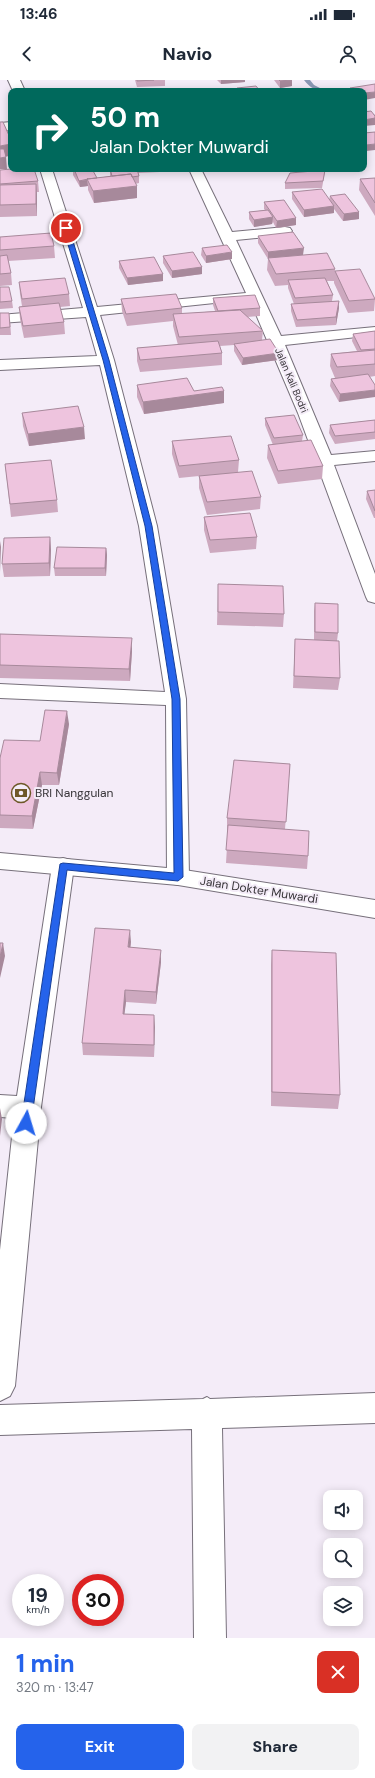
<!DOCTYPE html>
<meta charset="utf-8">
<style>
:root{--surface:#fff;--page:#f2f2f3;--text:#1f2937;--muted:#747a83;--accent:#2563eb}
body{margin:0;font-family:"DM Sans",sans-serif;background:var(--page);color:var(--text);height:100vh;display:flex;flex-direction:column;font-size:15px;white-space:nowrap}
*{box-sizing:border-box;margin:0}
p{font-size:13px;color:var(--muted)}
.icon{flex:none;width:22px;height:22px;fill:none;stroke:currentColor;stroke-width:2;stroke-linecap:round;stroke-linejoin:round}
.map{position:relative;height:1558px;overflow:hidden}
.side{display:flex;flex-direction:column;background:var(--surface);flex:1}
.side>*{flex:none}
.hud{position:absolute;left:8px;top:8px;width:359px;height:84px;border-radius:8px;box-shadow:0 2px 10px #0003;background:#00695c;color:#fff;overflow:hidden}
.fabs{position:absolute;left:323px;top:1410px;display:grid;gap:8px}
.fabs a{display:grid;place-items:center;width:40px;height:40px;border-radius:8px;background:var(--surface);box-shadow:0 2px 10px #0003;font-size:20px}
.speed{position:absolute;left:12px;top:1494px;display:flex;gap:8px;font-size:20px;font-weight:700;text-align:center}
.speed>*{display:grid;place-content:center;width:52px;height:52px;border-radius:50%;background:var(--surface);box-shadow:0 2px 10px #0003;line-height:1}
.speed small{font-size:10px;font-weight:400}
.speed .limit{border:6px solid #d22;background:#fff;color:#111}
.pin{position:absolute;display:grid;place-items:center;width:34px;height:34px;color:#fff;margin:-17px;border:2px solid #fff;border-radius:50%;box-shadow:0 1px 4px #0007}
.me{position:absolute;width:44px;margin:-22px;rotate:6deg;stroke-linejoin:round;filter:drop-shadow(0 0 3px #0008)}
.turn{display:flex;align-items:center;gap:14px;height:84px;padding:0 16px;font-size:18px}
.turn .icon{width:52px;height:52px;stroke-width:2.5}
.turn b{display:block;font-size:28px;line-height:34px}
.round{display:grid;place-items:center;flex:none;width:42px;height:42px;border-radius:8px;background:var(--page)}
.head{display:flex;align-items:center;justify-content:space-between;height:68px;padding:0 16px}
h1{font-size:24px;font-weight:800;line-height:30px;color:var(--accent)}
.button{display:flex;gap:8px;margin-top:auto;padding:8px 16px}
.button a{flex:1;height:46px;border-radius:8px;background:var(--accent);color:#fff;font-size:16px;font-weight:800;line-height:46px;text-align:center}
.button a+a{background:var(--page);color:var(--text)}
.status{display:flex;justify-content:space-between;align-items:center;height:28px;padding:0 20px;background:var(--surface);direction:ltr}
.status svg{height:11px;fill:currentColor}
header{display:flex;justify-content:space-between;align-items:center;height:52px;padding:0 16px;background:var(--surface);font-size:18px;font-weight:800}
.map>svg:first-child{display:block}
</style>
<div class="status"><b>13:46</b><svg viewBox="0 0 49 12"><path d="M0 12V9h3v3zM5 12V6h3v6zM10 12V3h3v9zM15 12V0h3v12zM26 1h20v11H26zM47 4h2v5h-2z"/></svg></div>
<header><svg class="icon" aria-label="back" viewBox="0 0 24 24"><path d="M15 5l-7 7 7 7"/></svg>Navio<svg class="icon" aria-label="person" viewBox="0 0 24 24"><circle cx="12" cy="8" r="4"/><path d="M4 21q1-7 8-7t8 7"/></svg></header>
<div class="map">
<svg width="375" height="1558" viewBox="0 0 375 1558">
<rect width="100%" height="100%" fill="#f4ecf8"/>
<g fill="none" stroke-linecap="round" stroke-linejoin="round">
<path fill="#8b98b5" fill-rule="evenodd" d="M304,0H310L314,5L326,11C316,11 310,8 304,0Z
M364,29L375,35V40L364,34Z"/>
<defs>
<path id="street" d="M8,0H20L25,11H13Z
M11,42V50L0,51V43Z
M40,89H52L97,227L246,213L189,89H201L232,152L285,147L290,148L292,151L290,154L285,155L236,160L281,256L375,247V255L285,265L331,375L375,371V381L334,385L375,494V523L368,521L366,517L298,333L249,218L243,220L100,235L114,280L157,446L186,619L189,797L186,803L178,805L170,803L167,797L166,625L0,618V604L165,612L139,446L100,285L0,290V280L97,276L86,237L0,243V235L83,228Z
M63,778L71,780L74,786L41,1027L15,1306L10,1316L0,1321V1170L14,1038L0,1037V1015L17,1016L52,786L55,780Z
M375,1313V1343L222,1348L226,1558H194L192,1349L0,1355V1325L203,1319L207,1317L210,1319Z"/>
<path id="secondary" d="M0,773L178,789L375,820V838L178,805L0,789Z"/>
</defs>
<use href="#street" stroke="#77707b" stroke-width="2"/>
<use href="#secondary" stroke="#77707b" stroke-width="2"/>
<use href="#street" fill="#fff" fill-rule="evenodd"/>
<use href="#secondary" fill="#fff" fill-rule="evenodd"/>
</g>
<path fill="#cda9bf" d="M135,0H165V6L137,7Z
M217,0H245V2L221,4Z
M274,0H292V6L280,8Z
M375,52L366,71L364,69V53Z
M73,89H92L97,98L110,96V89H160V92L138,93L139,96V103L135,104L137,118L94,123L88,110V106L80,107L73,95Z
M284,89H296V90L285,91Z
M0,90L38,101L39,112H37V136L0,137Z
M325,90L324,97L322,108L285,109V103Z
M375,98V136L359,110L360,99Z
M292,112L329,120L330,116L359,132V139L343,141L334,129V133L304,137L292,119Z
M264,122L296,145L276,148L273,142L272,144L254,147L249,139V132L265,130L264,129Z
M258,156L303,175L292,176L335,189V191L375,219L374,231L348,233L334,203V201H327L333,215L332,221H339V228L336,245L296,247L291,231V224H294L288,208V205L275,206L267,190L268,179L258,163Z
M0,157L54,166L55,178L8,181L11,193L12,205L0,206Z
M202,168L232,179L206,183L201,175Z
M163,176L202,187V194L172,198L163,183Z
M119,181L163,194V201L128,205L119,188Z
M19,202L69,214L70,226L60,227L64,242L65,254L24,258L20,239L19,227L22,226L20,214Z
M0,207L12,221L13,228L0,229Z
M213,218L260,228V236L247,237L263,251L262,260L278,280L242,285L234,271V265L220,266L222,273V285L140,292L137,281V268L178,265L173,246V241L127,246L122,231L121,219L182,228V234L215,231L213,225Z
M0,233L10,240L11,255H0Z
M375,251V296L369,297L339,322L330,306L331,299L335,298L330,286L331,274L357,271L352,261L353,254Z
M137,305L194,311H224V323L144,334L137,317Z
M22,333L85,359L29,366L23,346Z
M265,338L303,355L302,361L323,386L322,399L278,404L267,378L268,365H273L265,345Z
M375,340V359L335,364L329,353L330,345Z
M172,361L239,380L238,392L261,417L260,429L207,435L199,408V396L179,398L172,374Z
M5,384L57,420L58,432L11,437Z
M375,410V438H374L366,419L367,411Z
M204,437L257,457L256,469L210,473L204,450Z
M50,457L51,470L50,496L4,497L2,484Z
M106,468L107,475L106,496H55L54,488Z
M218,504L284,534L283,547L217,545Z
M315,523L338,553L337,561L314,560V531Z
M0,554L132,571L130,601L0,598Z
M295,559L340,598L338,610L293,608Z
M69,644L59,705H42L33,749L0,748V678L40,661Z
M290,684L285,749L308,776L307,789L226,783L228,750H227V738Z
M131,862L130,867L161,882L156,924L126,922L124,934L154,935V977L83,975L82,963Z
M272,870L340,1015L338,1029L271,1026V885Z"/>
<path fill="#a7899b" d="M221,0H245V2L221,4Z
M292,0V6L280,8V1Z
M375,12V18L364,20V13Z
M375,38V45L364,46V40Z
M11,64V76L0,77V66Z
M375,64V70L366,71V65Z
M6,77L7,89H0V78Z
M87,100L88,106L80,107L79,101Z
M36,104L37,115V136L36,124Z
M137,106V118L94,123L93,111Z
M334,126V133L304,137V130Z
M359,132V139L343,141L344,134Z
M273,137L272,144L254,147V140Z
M296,138V145L276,148L277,141Z
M304,168L303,175L268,179V172Z
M232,172V179L206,183V176Z
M202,187V194L172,198V191Z
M163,194V201L128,205L127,198Z
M339,221V228L336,245V237Z
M279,273L278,280L242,285L243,278Z
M375,310V317L339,322L340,314Z
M224,311V323L144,334L143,322Z
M84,347L85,359L29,366L28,354Z
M50,457L51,470L50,496L49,483Z
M0,461L1,467L0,492Z
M106,468L107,475L106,496L105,488Z
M132,558V571L130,601L129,589Z
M67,631L69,644L59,705L57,693Z
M40,692L42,705L33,749L32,736Z
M130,850L131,862L129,880L128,867Z
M3,863L5,876L0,898V877Z
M161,870V882L156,924V912Z
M125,910L126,922L123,946V934Z
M154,935L155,947L154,977Z
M0,1028L2,1039L0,1056Z"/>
<path fill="#eec4de" stroke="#a7899b" d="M137,0H154L137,1Z
M279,0H291L280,1Z
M375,4V12L364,13V11H354L350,8Z
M256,6L260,11H239L237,8Z
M118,9L119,11H104Z
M371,31L375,36V38L364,40V32Z
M0,42H3L11,60V64L0,66Z
M375,52V64L366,65L364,61V53Z
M0,69H4L6,77L0,78Z
M11,89H34L38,101L0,104V90Z
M74,89H92L97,98L87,99H88L79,101Z
M110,89H137L139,96L132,97L131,94L112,96Z
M325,90L323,101L285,103L290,93Z
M131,94L137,106L93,111L87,99Z
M375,98V123L360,99Z
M36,104V124L0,125V105Z
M322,109L334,126L304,130L292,112Z
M345,114L359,132L344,134L330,116Z
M284,120L296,138L277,141L264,122Z
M268,130L273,137L254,140L249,132Z
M293,152L304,168L268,172L258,156Z
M51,153L54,166L0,170V157Z
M227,165L232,172L206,176L202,168Z
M193,172L202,187L172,191L163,176Z
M327,173L335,189L276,194L268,178Z
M7,175L11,193L0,194V176Z
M154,177L163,194L127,198L119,181Z
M360,189L375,219L349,221L335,191Z
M65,198L69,214L22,219L19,202Z
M325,198L333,215L295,218L288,200Z
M0,207H9L12,221L0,222Z
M176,214L182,228L126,234L121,219Z
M255,215L260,228L218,231L213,218Z
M339,221L336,237L297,240L291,224Z
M59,223L64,242L23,246L19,227Z
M240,230L263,251L179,257L173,234Z
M0,233H9L10,247L0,248Z
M375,251V269L361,270L353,254Z
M270,259L279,273L243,278L234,264Z
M218,261L222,273L140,280L137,268Z
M375,270V284L337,287L331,274Z
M368,294L375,305V310L340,314L331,299Z
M187,298L194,311L222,307L224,311L143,322L137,305Z
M78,326L84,347L28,354L22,333Z
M294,335L303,355L274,358L265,338Z
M375,340V352L335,356L330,345Z
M231,356L239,380L179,386L172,361Z
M311,360L323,386L278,391L268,365Z
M51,380L57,420L10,424L5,384Z
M252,391L261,417L207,422L199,396Z
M375,410V431L367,411Z
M250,433L257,457L210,460L204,437Z
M50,457L49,483L2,484L4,458Z
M57,467L106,468L105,488H54Z
M218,504L283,506L284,534L218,532Z
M315,523L338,524V553L315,552Z
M0,554L132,558L129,589L0,585Z
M295,559L339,561L340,598L294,596Z
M45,630L67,631L57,693L40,692L32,736L0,735V678L4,660L40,661Z
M234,680L290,684L286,742L227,738Z
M228,745L309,751L308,776L226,770Z
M95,848L130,850L128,867L161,870L156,912L125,910L123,934L154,935V965L82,963Z
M0,863H3L0,877Z
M272,870L336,873L340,1015L272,1012Z"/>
<path fill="#2563eb" stroke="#184099" d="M66,147L69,148L109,280L152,446L180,619L183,797L178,801L67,790L31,1043L30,1046L26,1047L22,1046L21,1043L60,784L63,783L174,793L172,619L145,446L103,280L63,148Z"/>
<defs>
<symbol id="bank-ring" viewBox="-11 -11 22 22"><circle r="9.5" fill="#f4ecf8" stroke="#6e5828" stroke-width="1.5"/><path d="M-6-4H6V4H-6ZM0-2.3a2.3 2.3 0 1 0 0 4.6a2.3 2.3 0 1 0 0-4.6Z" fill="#6e5828"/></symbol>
</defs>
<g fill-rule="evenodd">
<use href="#bank-ring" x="10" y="702" width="22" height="22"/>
</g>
<g text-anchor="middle" stroke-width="4" stroke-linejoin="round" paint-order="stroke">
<g font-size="10" fill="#373438" stroke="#f4ecf8">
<text transform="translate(292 300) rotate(67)" y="4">Jalan Kali Bodri</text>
</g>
<g font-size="12" fill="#373438" stroke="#f4ecf8" text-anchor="start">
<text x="35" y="717">BRI Nanggulan</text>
</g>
<g font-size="12" fill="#373438" stroke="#f4ecf8">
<text transform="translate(259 810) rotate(9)" y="4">Jalan Dokter Muwardi</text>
</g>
</g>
</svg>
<div class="fabs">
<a><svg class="icon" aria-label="sound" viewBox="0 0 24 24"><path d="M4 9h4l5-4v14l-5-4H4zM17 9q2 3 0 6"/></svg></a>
<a><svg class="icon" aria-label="search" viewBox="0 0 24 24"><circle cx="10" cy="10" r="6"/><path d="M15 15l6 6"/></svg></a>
<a><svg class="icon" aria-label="layers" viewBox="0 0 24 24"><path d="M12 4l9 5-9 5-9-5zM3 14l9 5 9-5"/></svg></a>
</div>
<div class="speed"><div>19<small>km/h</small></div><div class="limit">30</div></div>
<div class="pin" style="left:66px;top:148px;background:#d93025"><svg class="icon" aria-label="arrive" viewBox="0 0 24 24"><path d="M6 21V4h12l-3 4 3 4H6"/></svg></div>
<svg class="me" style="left:26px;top:1043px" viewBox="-20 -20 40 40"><circle r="19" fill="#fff"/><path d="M0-13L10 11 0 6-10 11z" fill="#2563eb"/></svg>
<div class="hud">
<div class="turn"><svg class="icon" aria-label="right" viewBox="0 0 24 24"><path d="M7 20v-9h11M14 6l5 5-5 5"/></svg><div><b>50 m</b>Jalan Dokter Muwardi</div></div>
</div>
</div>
<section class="side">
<div class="head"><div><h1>1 min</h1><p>320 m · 13:47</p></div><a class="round" style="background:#d93025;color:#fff"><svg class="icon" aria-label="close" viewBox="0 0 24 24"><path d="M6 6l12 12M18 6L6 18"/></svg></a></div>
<div class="button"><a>Exit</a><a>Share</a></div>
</section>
